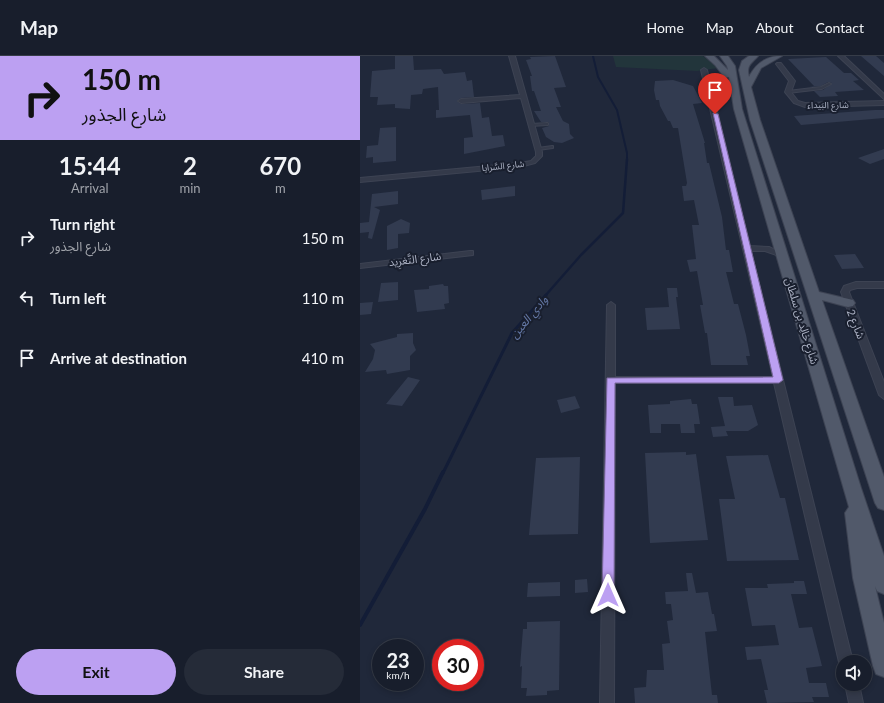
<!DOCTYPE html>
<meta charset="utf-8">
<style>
:root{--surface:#181e2c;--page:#252b38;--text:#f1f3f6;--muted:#9fa2a9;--line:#363c48;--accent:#bca0f2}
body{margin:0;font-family:Lato,"Noto Sans Arabic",sans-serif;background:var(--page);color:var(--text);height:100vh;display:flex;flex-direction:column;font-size:15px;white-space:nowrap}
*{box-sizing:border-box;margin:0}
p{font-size:13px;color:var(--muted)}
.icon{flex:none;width:22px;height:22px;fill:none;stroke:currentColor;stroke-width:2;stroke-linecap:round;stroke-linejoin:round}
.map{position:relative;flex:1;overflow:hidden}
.sheet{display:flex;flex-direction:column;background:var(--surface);width:360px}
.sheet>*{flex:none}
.guide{background:#bca0f2;color:#111;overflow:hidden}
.tools{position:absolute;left:476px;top:599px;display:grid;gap:8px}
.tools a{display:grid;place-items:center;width:36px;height:36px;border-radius:50%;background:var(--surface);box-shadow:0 2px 6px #0003,0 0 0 1px var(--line);font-size:20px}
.speed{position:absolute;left:12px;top:583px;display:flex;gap:8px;font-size:20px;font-weight:700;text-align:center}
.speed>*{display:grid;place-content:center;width:52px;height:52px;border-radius:50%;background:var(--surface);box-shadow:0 2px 6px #0003,0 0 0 1px var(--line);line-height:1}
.speed small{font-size:10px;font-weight:400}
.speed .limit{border:6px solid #d22;background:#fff;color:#111}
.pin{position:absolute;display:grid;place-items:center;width:34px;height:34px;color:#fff;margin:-41px -17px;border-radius:50% 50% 50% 0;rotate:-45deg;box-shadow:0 0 4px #0007}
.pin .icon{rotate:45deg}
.me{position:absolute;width:44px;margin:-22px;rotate:0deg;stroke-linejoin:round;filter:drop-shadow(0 0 3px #0008)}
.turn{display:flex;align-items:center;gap:14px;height:84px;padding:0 16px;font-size:18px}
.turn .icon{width:52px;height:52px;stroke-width:2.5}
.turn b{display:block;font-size:28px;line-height:34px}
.eta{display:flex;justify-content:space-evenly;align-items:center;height:68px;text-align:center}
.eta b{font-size:24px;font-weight:700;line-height:28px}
.cta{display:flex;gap:8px;margin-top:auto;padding:8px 16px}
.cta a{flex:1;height:46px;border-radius:24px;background:var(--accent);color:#111;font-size:16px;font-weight:700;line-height:46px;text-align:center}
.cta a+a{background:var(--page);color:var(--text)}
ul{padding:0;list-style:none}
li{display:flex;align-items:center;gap:12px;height:60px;padding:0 16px}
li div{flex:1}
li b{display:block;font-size:15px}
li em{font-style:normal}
header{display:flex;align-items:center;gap:24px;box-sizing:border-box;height:56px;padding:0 20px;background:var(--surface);border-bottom:1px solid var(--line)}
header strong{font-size:19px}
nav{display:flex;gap:22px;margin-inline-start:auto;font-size:14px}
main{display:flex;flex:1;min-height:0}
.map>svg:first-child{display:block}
</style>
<header>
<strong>Map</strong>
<nav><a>Home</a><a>Map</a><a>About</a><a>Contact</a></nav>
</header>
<main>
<section class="sheet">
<div class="guide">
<div class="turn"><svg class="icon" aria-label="right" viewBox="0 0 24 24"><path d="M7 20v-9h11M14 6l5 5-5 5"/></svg><div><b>150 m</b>شارع الجذور</div></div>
</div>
<div class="eta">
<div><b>15:44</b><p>Arrival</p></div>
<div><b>2</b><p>min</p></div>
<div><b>670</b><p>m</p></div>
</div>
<ul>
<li><svg class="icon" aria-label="right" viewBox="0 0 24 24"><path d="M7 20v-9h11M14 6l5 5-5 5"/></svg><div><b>Turn right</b><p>شارع الجذور</p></div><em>150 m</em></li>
<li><svg class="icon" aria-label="left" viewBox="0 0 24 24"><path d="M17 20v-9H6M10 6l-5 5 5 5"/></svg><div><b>Turn left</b></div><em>110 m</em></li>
<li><svg class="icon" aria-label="arrive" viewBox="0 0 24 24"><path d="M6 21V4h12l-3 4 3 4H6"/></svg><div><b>Arrive at destination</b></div><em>410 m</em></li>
</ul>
<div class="cta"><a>Exit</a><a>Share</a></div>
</section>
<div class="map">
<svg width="524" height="647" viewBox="0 0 524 647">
<rect width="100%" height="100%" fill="#20283a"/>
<path fill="#22353b" d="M253,0H343L358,12L337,15L256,11Z"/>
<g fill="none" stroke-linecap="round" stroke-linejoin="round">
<path stroke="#131d37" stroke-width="2" d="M233,0L238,21L257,54L267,97V104"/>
<path stroke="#131d37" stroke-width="2.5" d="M185,240L221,199L263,157L267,103"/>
<path stroke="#131d37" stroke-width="3" d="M83,417L152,277L186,239"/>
<path stroke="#131d37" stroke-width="4" d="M0,569L65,453L83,416"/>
</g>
<path fill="#323b50" d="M35,0H53L54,14L81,13L84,18L105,16L107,25L112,24L114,41L101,42L97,45L101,48L120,47L122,62L129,61L132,80L143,79L145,90L104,98V82L113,81L110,59L76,62V54H79L78,31L63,33L62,38L51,39L50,53L35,52V48L17,49L18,41H10L12,15L35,13Z
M195,0L206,31L194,32L201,51H196L203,65L209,68L210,78L214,82L202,87L194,86L186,81L182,72L189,70V66H181L174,55H181L174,35H172L170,20H172L166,4L171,3L170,1Z
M501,0H516L524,7V20Z
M466,1L484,17H491L499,24L493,25L504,34L475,36L478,40L460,41L454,35L463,34L472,27L468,26L461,30L449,31L454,30L428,3Z
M313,24L333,30L342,47L333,48L345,87H344L347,107H349L362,161L366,194H369L373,216H366L374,248H378L386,279L390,300H386L388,309H351L347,277H345L340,249H343L337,215L330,216L327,204L336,203L332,169H339L334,144L324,145L322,130H326L327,127L318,72H313L310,65H308L300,50L299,44H296L294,34L295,25Z
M515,54H524V62L441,69L434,60Z
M36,71V105L13,107V101L6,102L7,90L18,89L20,72Z
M524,93V103L510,108L498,102Z
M155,130V140L122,144L121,134Z
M38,135V148L14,151L20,154L12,183L8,182L9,176L0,177V167L9,166L12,138Z
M41,163L50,167L49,177L38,178V192L27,194V170Z
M495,198L504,212L482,213L474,199Z
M38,226V244L18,246L21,227Z
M83,228L84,230H88L89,247L84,248L85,253L57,256L54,234L69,233V230Z
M307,232H317L318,241H316L320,273L287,274L285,252L309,251Z
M13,246L11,258L0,259V247Z
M53,277V287L56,294L50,300V314L27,318L26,314L5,316L13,303L15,294L10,288L37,281V278Z
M48,321L60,324L42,350L26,348Z
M215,340L220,352L201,357L197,344Z
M358,341H373L374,350L392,349L398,369L388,375H366L368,380L353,381L351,371L365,370Z
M331,343L332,348H337L340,368H334L335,377H321L320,368H301V377H290L288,349L310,348V345Z
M326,396V399L336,398L348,484L290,487L285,397Z
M408,399L420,442H425L439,504L367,505L359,443H375L366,400Z
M220,401L218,478L169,479L176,402Z
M326,517H332L336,537L348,536L352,558H354L357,575L345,576L352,639H357L358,647H275L274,632L286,631L287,614H304L302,588L310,587L307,565L313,564L311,548H306L305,536L328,535Z
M227,523L228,536L215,537V524Z
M434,525H444L447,538H431L439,572L452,571L462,610L446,612L449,627H466L469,641H452L454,646L407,647L404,634H408L401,603L387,604L385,591L419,589L415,569L392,570L385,532H408L407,528L434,527Z
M200,526V540L167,541L168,527Z
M200,565L199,634L187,635V639L166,640L167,632H161L162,610L160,611L163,573H167V566Z"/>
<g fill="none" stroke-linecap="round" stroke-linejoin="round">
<defs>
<path id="lane" d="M469,27L471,28L462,33L428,37L427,36L428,35L461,31Z
M187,67H188V69L171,70L169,69L171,68Z
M192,90H193V92L178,94L176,93L178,92Z"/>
<path id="street" d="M149,0H155L182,96V100L175,107L160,111L0,126V122L160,107L171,105L176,100V96L161,42L101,47L98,45L101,43L160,39Z
M478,0H484L524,38V43Z
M417,7H421L435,25L431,36L438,45L445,47L524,45V49L445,51L434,47L425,36L429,25L416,8Z
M344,12L347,14L390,190L409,191L426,199L422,201L405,195H391L493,606H483V612L479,606L414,327H255L254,647H240L247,249L251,246L255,249V321H413L341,14Z
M110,195H113V199L0,212V208Z
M496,226H524V232H497L490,234L489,236L524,326V343L519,339L481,236L484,230Z
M485,628H499L503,647H489Z"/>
<path id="primary" d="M345,0H354L368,14L367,10L360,0H368L375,10L382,53L501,432L524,500V538L517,535L515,530L524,567V621L516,618L513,610L493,522L485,457L489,451L374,53L369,21H364L355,9Z
M389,0H398C391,8 386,9 389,21C396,7 406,0 422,0L401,12L391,31L400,64L459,236L493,244L495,247L493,250L488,251L462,244L524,421V454L518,452L515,447L390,64L379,14L382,5Z"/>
</defs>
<use href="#lane" stroke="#3d4353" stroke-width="2"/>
<use href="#street" stroke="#3d4353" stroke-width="2"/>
<use href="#primary" stroke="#3d4353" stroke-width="2"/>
<use href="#lane" fill="#343a4a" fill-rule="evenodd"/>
<use href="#street" fill="#343a4a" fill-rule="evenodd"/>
<use href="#primary" fill="#51596a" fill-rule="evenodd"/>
</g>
<path fill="#bca0f2" stroke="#7a689d" d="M353,57L358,58L423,324L419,327H255L254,539L253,543L248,545L244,543L242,539L247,322L413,321Z"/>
<g text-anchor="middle" stroke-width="4" stroke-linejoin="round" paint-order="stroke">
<g font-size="9" fill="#aeb4c6" stroke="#191f2e">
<text x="468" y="52">شارع البَيداء</text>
<text transform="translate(143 110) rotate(-6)" y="3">شارع السَّرايا</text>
</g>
<g font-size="11" fill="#aeb4c6" stroke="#191f2e">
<text transform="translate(55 203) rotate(-7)" y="4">شارع التَّغرِيد</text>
<text transform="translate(442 265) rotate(73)" y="4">شارع خالِد بن سلطان</text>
<text transform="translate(496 268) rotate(68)" y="4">شارع 2</text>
</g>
<g font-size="12" font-style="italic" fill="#6579a7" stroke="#191f2e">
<text transform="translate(169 261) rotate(-50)" y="4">وادي العين</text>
</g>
</g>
</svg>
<div class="tools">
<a><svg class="icon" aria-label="sound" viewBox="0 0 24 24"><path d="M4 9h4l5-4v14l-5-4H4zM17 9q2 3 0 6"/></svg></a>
</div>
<div class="speed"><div>23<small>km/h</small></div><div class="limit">30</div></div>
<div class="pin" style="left:355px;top:58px;background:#d93025"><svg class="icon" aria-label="arrive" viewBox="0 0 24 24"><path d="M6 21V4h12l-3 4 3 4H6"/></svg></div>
<svg class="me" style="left:248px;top:539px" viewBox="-20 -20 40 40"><path d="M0-17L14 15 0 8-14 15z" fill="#bca0f2" stroke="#fff" stroke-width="4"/></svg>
</div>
</main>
